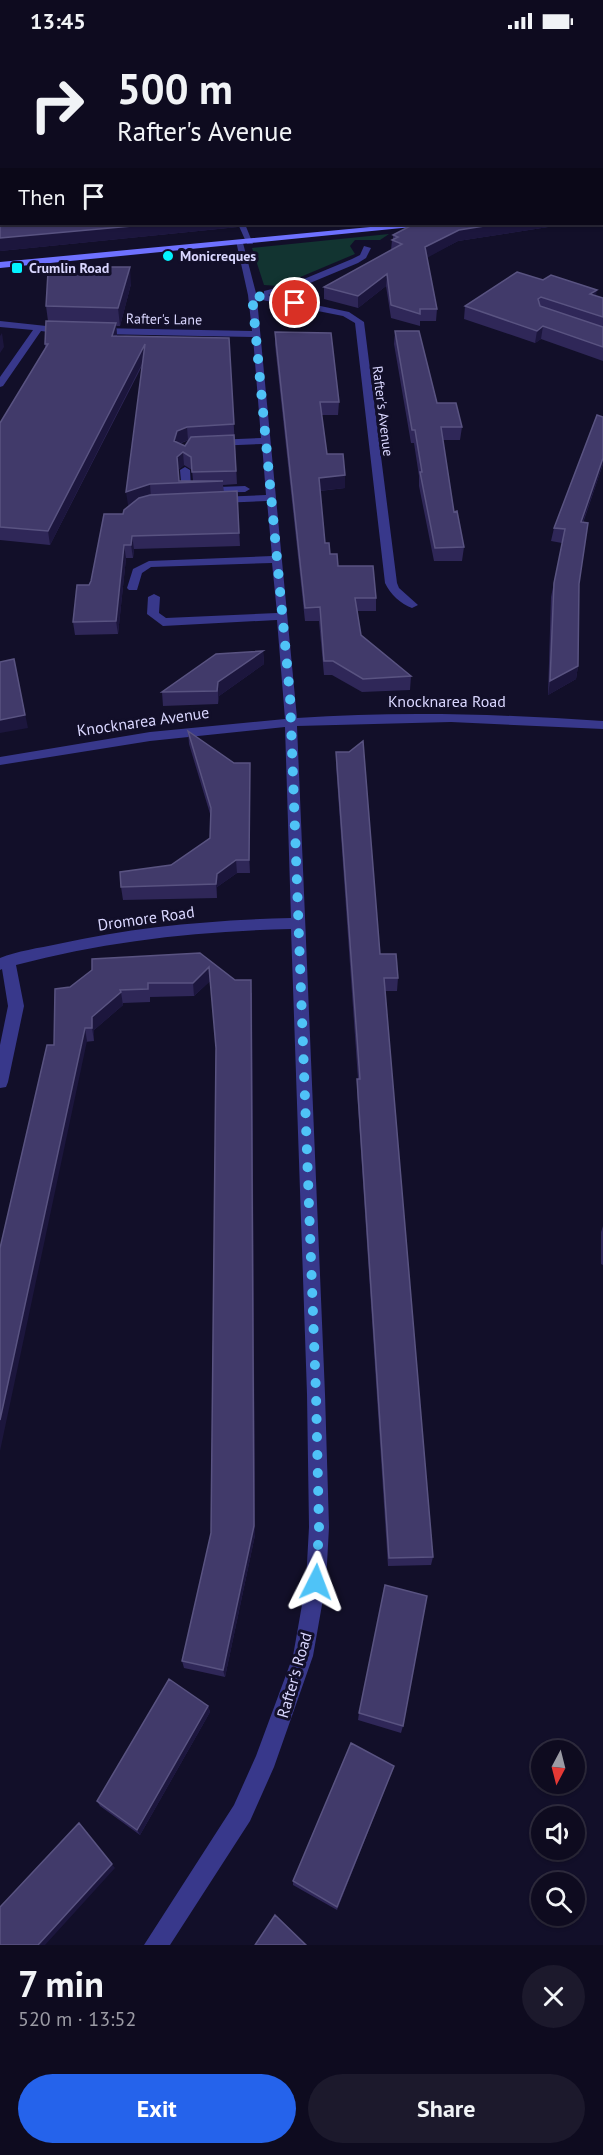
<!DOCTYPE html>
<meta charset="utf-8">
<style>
:root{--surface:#0e0b1f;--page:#1c192c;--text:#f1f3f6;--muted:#9b9ba4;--line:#2e2b3d;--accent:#2563eb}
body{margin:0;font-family:"PT Sans",sans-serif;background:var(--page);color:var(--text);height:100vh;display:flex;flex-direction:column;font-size:22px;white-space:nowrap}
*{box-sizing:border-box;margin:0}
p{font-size:20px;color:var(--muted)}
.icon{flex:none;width:33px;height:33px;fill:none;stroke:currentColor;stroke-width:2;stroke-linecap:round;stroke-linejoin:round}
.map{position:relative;height:1903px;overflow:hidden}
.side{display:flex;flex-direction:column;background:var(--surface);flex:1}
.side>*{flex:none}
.guide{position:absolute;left:0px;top:0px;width:603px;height:183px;box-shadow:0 2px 4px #0004,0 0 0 2px var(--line);background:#0e0b1f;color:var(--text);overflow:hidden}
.needle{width:39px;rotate:187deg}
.buttons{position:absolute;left:531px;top:1698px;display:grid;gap:12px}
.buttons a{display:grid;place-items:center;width:54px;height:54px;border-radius:50%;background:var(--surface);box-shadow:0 2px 4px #0004,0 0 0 2px var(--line);font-size:30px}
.pin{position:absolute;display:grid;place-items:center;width:51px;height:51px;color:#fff;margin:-26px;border:3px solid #fff;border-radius:50%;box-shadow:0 2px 6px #0007}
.me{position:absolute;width:66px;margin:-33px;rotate:3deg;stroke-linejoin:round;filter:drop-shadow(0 0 4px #0008)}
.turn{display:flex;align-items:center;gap:21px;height:126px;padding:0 18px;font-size:27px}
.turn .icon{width:78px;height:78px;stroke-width:2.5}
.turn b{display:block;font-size:42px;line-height:51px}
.then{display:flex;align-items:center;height:57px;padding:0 18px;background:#0003;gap:12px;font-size:22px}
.round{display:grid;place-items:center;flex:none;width:63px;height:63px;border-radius:32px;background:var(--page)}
.headline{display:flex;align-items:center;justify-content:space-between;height:102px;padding:0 18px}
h1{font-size:36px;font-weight:700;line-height:45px}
.button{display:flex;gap:12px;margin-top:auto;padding:12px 18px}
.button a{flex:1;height:69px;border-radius:36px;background:var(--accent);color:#fff;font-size:24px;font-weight:700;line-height:69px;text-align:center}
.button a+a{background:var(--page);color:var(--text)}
.status{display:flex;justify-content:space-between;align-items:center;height:42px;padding:0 30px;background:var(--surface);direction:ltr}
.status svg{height:16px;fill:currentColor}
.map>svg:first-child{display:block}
</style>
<div class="status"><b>13:45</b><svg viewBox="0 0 49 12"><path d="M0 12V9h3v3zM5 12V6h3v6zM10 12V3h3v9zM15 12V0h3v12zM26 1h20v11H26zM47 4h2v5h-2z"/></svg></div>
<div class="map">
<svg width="603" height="1903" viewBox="0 0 603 1903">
<rect width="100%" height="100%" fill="#120f29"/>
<path fill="#123431" d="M194,0H600V1L197,2Z
M389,192L380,198H355L350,204L355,212L279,244L264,243L252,206Z"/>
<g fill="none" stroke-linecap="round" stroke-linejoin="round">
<path fill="#38388b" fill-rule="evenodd" d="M238,182H245L253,202H247Z"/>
<path fill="#38388b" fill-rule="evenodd" d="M0,90H2V94H0Z
M602,173H603V177H602Z
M236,199L243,201L256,251L264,253V249L292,242L352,217L360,213L364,204L371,206L366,216L358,221L298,246L268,253L349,270L364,280L397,541L399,546L418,563L412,566C401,562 390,552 385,541L355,281L343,274L257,257L297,676C399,669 501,672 603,679V687L451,680L297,684L325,1352L329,1485L326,1540L313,1614L274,1725L250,1779L170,1903H144L234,1763L256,1714L293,1614L306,1540L309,1485L307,1352L291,887C198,889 106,899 16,923L24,964L8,1040L6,1045L0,1046V1003L8,964L2,927L0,928V916C17,909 39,906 58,902C134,885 213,878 291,876L285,685L150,699L0,723V715L150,690L285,677L277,578L163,584L147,572L148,555L154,552L160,555L159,571L166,576L277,571L272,521L151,525L142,531L137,548H129L127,546L133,527L149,519L272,514L267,459L219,461L214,458L219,455L266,453L262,402L214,404L209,401L214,398L261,396L253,295L98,292L93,289L98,286L252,289L248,253Z
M0,279L65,286L70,289L65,292L41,289L3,344L0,345V335L33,288L0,285Z
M185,425L190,428L191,446L245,444L250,447L245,450L182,451L180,428Z"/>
<path fill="#38388b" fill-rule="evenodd" d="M0,51H2V55H0Z"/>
<path fill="#6e71ff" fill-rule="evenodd" d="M602,140H603V144H602Z
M402,182H426L422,184L0,226V220Z"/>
</g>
<path fill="#2f2758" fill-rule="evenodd" d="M0,0H204L202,2H2V44H0Z
M0,93H2V182H239L238,185L0,209Z
M414,182H561V183L458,199L427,215L437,267L436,279H420V284L391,276L386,244L358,266L324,257V245L391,208L392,198L393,197V193Z
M543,238L603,256V319L541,297L535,301L464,277L465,264Z
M131,242L120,284H116L117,294L229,296L237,442L223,443L224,450L237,449L240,504L134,507L133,516H126L118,592L75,593L73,580L89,543L123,472L131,462L128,463L143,322L50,503L0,498V381L45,307V302L48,279L46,264ZM189,398L185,404L179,402ZM184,423L192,428L193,439H179L178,428Z
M395,289L437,361L462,385L460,398H443L454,470L464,505L462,519H434L419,444V434L414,401H411L394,302Z
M275,290L339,360L338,373H321L327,412L345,446L320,449L325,501L330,512L338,524L376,556V569H357L361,593L411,634L410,648L362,650L332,633H324L319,579H305L275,303Z
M603,375V422L583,481L579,542L578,624L576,637L548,653L551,555L562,501L551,499L554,486Z
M263,609L264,622L219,654L218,662L163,664L162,650Z
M188,689L234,721H250V831H237L217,845V856L123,858L121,845L171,823L210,796L211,775L189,702Z
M336,710L380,912L398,936L397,949H385L433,1515L431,1523L388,1524L357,1049V1037H358L336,723Z
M200,911L252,951L255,1493L225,1635L184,1626L182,1619L211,1491L216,1006L211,938L194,954L150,955V960L123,961V963L94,988V999L54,1003L70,945Z
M603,1184V1223L601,1222V1190Z
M208,1664L210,1670L140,1793L100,1764L97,1759Z
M359,1671L403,1684L401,1691L358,1678Z
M394,1724L337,1868L293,1843V1839Z"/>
<path fill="#1c163d" d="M603,96V107L602,108V97Z
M154,182H239L238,185L0,209V196Z
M263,182H279L263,183Z
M497,182H561V183L458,199L425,217V205L459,188Z
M130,225L131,242L120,284L118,266Z
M387,232L386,244L358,266V254Z
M597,248L595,260L590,252Z
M116,281L117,293L112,294Z
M543,284L541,297L535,301L537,289Z
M2,291L4,305L0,311V294Z
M145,302L146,314L50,503L48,489Z
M187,385L188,398L178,402L174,399L177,389Z
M183,410L184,423L178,428L177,415Z
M603,416V422L578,494L581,480Z
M345,433V446L318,449L319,436Z
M150,442L151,456L128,463L126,450Z
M132,494L134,507L133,516L131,503Z
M124,503L126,516L118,592L116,579Z
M263,609L264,622L219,654L218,662V640Z
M14,617L28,686L0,691V678Z
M578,624L576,637L548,653L550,639Z
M250,721V831L249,818Z
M236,818L237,831L217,845V856L216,842L217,832Z
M209,925L211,938L194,954L193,941Z
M251,938L255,1493L225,1635L223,1628Z
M121,950L123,963L94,988V999L92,986V975Z
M85,986L87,999L0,1409V1378Z
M208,1664L210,1670L140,1793L137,1788Z
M394,1724L392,1730L337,1868V1865Z
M79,1781L115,1826L45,1903H38Z"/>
<path fill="#413a6a" stroke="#595381" stroke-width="1.5" d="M2,0H201L197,2H2V34H0V1H2Z
M602,3H603V41H602V49H603V96L602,97Z
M0,93H2V108H0Z
M0,115H2V139H0Z
M0,146H2V171H0Z
M0,178H2V182H154L0,196Z
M414,182H497L459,188L425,205L437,267H420V272L391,263L387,232L358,254L324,245L402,202L392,198L398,195L393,193Z
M102,225H130L118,266L46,264L48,230L100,228Z
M517,230L543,238L551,233L597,248L590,252L603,256V275L541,255L538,257L540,264L603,285V305L543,284L537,289L465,264Z
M46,279L116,281L112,294L229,296L234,382L187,385L177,389L174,399L185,404L191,395L234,393L236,429L192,430L191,415L183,410L177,415L179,439H223L150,442L126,450L145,302L48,489L0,485V381L48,302H45Z
M395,289H419L437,361H456L462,385H441L454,470L457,469L464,505L435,506L420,430H422L415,388H412Z
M275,290L331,291L339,360H320L327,412H343L345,433L319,436L325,501H329L330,512H337L338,524H373L376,556H355L361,593L411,634L363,637L333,619H324L320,565L305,566Z
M597,373L603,375V416L581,480L588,481L579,542L578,624L550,639L554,541L565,487L554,486Z
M237,449L239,491L132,494L131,503H124L116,579L73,580L77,543H89L91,539L104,472H123L124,468L139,456L150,453Z
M263,609L218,640L217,649L162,650L216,612Z
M14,617L25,673L0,678V620Z
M188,689L234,721H250L249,818H236L217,832L216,842L121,845L120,830L171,823L210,796L211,766Z
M363,699L380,912H396L398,936H384L433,1515L389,1516L357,1037H360L336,710H349Z
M200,911L235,938H251L254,1484L223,1628L182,1619L211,1491L216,1006L209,925L193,941H148V947L120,948L121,950L92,975V986H85L0,1378V1206L47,1003H54L55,947L70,945L92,928V917Z
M385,1543L427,1554L403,1684L359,1671Z
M169,1637L208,1664L137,1788L97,1759Z
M351,1701L394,1724L337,1865L293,1839Z
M79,1781L112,1822L38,1903H0V1865Z
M275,1873L306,1903H255Z"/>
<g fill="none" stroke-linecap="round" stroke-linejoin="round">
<path stroke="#4fc3f7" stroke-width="10" stroke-dasharray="0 18" d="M295,261L252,253L290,654L316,1352L319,1485L316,1540"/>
</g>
<g fill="#03f2ff" stroke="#120f29" stroke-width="2">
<circle cx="168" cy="214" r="6"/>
<rect x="11" y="220" width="12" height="12" rx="3"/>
</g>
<g text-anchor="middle" stroke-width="6" stroke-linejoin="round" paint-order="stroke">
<g font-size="14" font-weight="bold" fill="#dad7ff" stroke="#120f29" text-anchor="start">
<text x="180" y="219">Monicreques</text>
<text x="29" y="231">Crumlin Road</text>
</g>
<g font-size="14" fill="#dad7ff" stroke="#120f29">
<text transform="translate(164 277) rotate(1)" y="5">Rafter's Lane</text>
<text transform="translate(383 369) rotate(83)" y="5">Rafter's Avenue</text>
</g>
<g font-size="16" fill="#dad7ff" stroke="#120f29">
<text x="447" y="665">Knocknarea Road</text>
<text transform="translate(143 679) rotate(-8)" y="6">Knocknarea Avenue</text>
<text transform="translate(146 876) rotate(-8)" y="6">Dromore Road</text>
<text transform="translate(294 1633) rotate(-74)" y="6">Rafter's Road</text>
</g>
</g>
</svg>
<div class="buttons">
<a><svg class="needle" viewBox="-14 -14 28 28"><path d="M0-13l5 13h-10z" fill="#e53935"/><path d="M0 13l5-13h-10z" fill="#9b9ba4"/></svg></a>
<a><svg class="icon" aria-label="sound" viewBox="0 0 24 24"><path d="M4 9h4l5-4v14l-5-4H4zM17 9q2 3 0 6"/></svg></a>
<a><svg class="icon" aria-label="search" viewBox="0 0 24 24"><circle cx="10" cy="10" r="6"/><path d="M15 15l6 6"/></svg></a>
</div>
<div class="pin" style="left:295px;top:261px;background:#d93025"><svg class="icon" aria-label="arrive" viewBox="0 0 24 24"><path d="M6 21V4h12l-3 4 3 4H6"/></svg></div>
<svg class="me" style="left:316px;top:1540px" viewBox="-20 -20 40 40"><path d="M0-17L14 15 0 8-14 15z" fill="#4fc3f7" stroke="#fff" stroke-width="4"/></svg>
<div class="guide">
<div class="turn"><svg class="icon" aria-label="right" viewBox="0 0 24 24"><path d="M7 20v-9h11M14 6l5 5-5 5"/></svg><div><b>500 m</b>Rafter's Avenue</div></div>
<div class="then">Then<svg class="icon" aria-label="arrive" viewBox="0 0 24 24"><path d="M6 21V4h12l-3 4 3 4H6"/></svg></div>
</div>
</div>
<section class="side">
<div class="headline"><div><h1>7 min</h1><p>520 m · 13:52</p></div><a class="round"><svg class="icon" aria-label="close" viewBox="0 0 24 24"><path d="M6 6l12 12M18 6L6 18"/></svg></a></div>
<div class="button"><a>Exit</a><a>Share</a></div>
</section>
